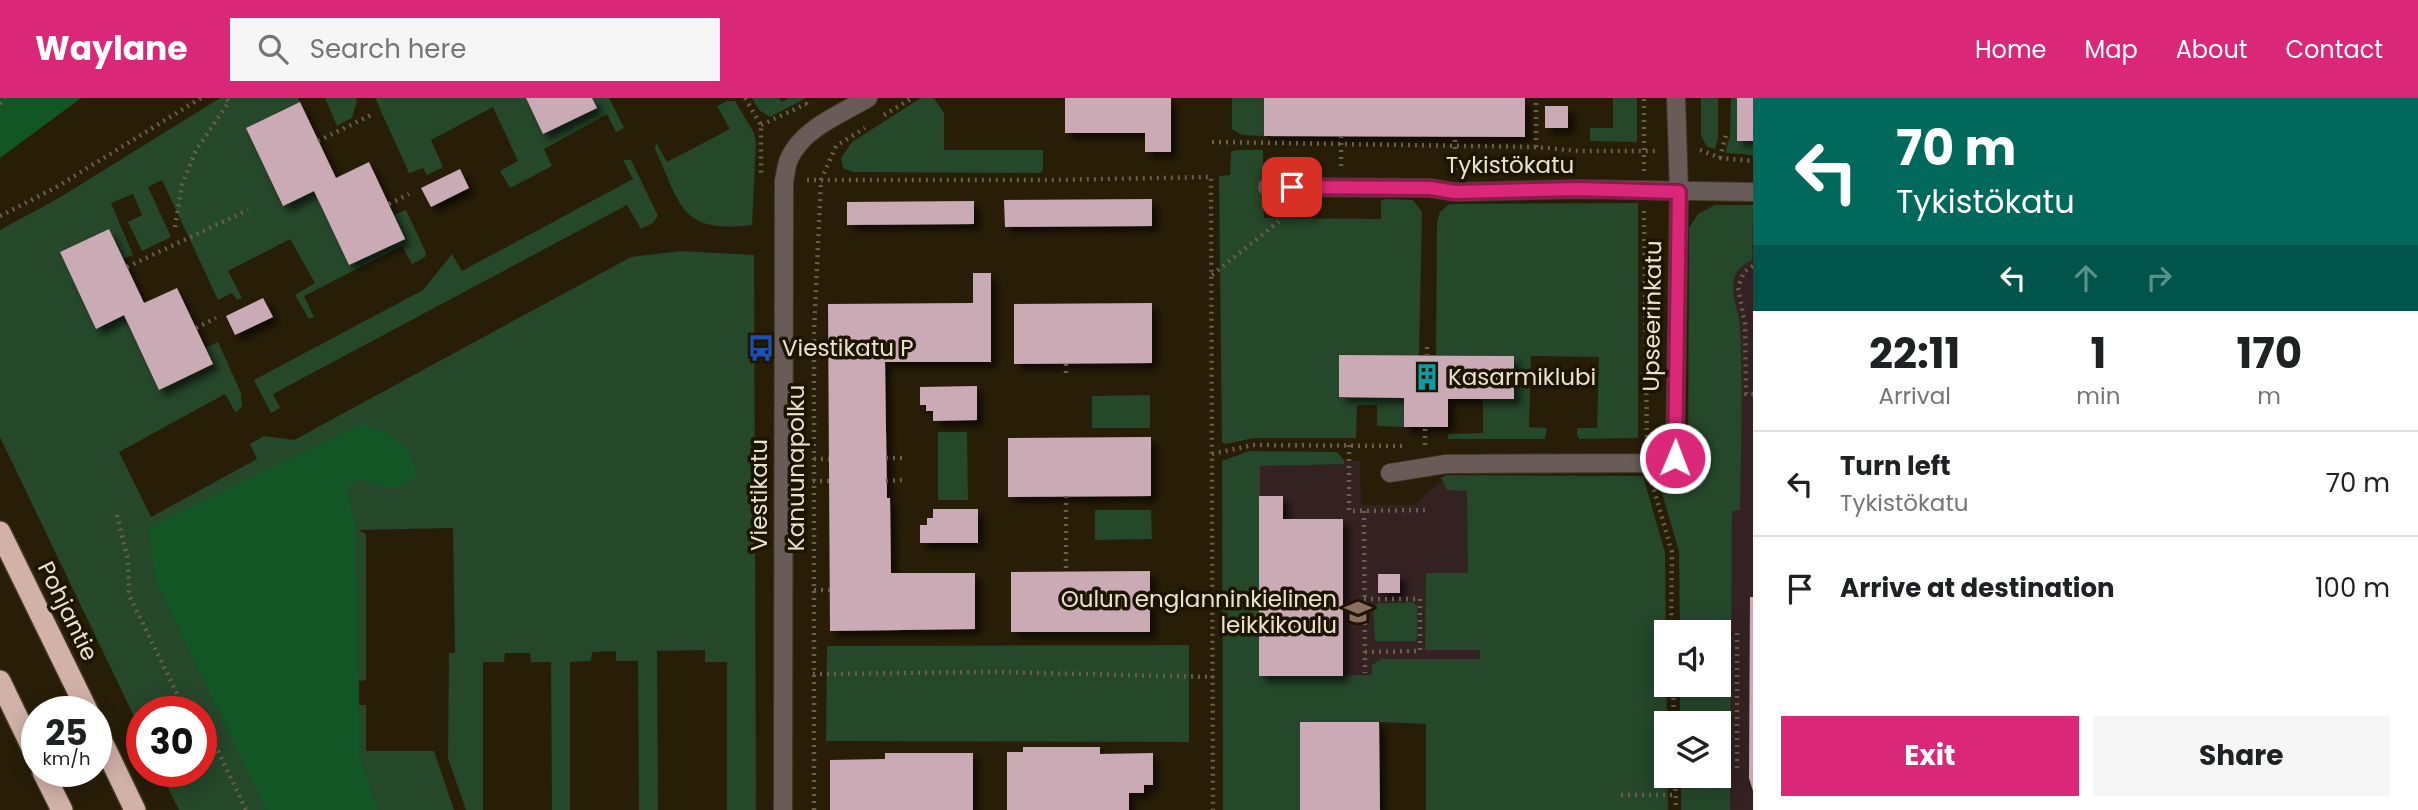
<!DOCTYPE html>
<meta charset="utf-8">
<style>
:root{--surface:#fff;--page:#f6f6f6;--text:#202124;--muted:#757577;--line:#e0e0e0;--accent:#db2777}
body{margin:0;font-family:Poppins,sans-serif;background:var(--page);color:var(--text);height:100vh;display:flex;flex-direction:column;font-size:26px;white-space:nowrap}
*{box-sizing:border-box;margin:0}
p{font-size:23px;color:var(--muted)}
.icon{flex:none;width:38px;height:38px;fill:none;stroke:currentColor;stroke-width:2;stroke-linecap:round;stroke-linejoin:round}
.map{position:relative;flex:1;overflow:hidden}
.side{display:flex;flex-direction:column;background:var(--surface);width:665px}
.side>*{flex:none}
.top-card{background:#00695c;color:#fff;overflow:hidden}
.fabs{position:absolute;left:1654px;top:522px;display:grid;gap:14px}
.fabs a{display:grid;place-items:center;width:77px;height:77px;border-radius:0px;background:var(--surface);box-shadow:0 4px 18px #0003;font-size:35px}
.speed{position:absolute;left:21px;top:598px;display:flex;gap:14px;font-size:35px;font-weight:700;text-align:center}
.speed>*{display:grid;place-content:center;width:91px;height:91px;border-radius:50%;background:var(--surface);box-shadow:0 4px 18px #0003;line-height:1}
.speed small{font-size:18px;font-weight:400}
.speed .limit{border:10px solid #d22;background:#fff;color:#111}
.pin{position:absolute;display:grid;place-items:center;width:60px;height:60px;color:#fff;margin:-30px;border-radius:14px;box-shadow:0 4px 10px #0006}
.me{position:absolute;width:77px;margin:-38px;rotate:1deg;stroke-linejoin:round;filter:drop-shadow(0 0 5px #0008)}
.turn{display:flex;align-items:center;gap:24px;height:147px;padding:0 28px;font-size:32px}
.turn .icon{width:91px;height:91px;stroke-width:2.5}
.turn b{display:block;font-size:49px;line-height:60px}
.lanes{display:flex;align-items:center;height:66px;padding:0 28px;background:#0003;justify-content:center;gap:35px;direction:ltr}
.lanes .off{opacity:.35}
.eta{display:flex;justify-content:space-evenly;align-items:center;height:119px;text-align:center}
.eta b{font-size:42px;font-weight:700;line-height:49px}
.button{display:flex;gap:14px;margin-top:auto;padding:14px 28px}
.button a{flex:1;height:80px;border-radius:0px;background:var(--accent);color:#fff;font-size:28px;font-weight:700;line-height:80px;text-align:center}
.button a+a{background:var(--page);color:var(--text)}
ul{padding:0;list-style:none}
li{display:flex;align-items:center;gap:21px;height:105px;padding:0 28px;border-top:2px solid var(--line)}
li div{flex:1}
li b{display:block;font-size:26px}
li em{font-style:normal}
header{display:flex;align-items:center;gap:42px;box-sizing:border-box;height:98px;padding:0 35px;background:var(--accent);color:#fff}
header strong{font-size:33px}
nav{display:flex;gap:38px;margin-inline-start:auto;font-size:24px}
.search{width:490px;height:63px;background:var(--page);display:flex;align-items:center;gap:18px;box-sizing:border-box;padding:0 24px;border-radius:0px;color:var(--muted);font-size:26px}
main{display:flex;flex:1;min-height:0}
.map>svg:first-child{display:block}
</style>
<header>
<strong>Waylane</strong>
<div class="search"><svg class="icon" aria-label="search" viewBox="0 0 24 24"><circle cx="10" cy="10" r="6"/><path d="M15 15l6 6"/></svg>Search here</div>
<nav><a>Home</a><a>Map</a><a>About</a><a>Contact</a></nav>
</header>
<main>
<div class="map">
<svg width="1753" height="712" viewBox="0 0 1753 712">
<defs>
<filter id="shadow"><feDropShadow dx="6" dy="6" stdDeviation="3.5" flood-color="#0009"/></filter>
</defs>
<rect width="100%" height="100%" fill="#281e07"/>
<path fill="#342122" d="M1716,119H1753V712H1703L1718,677Z
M1344,362L1360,363L1361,407H1415L1438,385H1480V599L1235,601V363Z"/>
<path fill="#25472a" d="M220,0H298L300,4L246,30L282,107L314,93L349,167L405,141L394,117L406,112L426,155L425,159L412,166L402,148L304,198L314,219L309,221L295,197L315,185L290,141L228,173L242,200L237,202L232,195L218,202L162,82L148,89L171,139L142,153L128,124L142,117L133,96L111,105L133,157L123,161L109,131L60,154L97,231L124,217L159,291L213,267L205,250L218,244L241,295L242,308L236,315L225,296L119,354L151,419L257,361L250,346L264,338L294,342L631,159L681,153L754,157L756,712H727V564H705V552L657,553L658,712H639L638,563H616V553L592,554L591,563L570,564V712H552L551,564H531L530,555H505L504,564H483V712H466L448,660L449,555H455L453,430L358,432L366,436V582L359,583V607H366V653H434L454,712H179L160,674H201V614H142V635L0,339V132L59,100Z
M325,0H356L357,3L352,20L337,28Z
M375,0H526L543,35L596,11L592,0H609L624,30L616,34L607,16L544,51L552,68L510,90L500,73L518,63L493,9L431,42L443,69L427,77L423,70L409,75Z
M752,0H779L782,4L789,0H806L770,19L759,12Z
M921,0H934L944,15V52H1043V72L1040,75L853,74L843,70L841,60L852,44Z
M1232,0H1264V38L1242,37L1232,31Z
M1613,0H1637V44L1590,43V30H1613Z
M1701,0H1718V40L1715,51L1707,49L1701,37Z
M1731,0H1737V42L1753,43V57L1726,55V51L1730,38Z
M727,3H735L754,35L756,44L752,127C680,136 681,107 655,51L656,44L667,64L730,31L717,8Z
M1236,52H1263L1264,120L1381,121V103L1384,101L1413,102L1422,114L1419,258L1339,257V299L1404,300V329L1377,328V307H1357L1356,340H1254L1225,346L1222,344L1219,78L1230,77L1231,54Z
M623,62H631L658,118L653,125L641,131L627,107L273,296L280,310L271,315L254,282L423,192L452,156L462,173L633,81Z
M1638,105V340L1580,341L1577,338V330H1597L1599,259L1531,258L1529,329L1547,330L1545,341H1448V336L1483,335V301H1514V258L1436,257L1437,124L1440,114L1449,106Z
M1715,107H1753L1752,162C1744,167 1736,171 1734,181C1730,197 1739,212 1740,228C1743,289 1741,351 1740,412L1732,413L1730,712H1681V677H1718V625H1680V586H1718V534H1680L1679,453L1657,378L1688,376L1689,130L1698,116Z
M1150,297V330H1092V298Z
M938,334H967L968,402H938Z
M1249,353L1337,354L1344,362V366L1260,368V578L1372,577V567L1381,561H1480V552H1425L1426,475H1468L1467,393L1447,392L1441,380L1447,377L1643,378L1665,455L1668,712H1426V626L1379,624H1300V712H1223L1222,363Z
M1095,412H1151L1152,441L1095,442Z
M1413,504L1417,508V540L1415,543H1375L1373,509L1379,505Z
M1189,547V644L826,643L827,548Z"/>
<path fill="#135625" d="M0,0H81L0,60Z
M362,326L391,337L407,351L418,377L395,390L358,382L347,391L356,431L359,657L378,712H267L155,482L149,429Z"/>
<path fill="#caaab4" filter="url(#shadow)" d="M526,0H592L597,10L543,36Z
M1065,0H1171V54H1145V35H1065Z
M1264,0H1525V39L1264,38Z
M1737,0H1753V43H1737Z
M300,4L336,80L369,64L405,141L349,167L314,93L283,108L246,30Z
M1545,8H1568V30H1545Z
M460,71L469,90L431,109L421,90Z
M1152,101V128L1005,129L1004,102Z
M974,103V126L847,127V104Z
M109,131L144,205L177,190L213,266L159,292L124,217L96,231L60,154Z
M973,175H991V264H885L887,400H890L891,475H975V531L830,533L828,206L973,205Z
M263,200L273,219L235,237L226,218Z
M1152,205V265L1014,266V206Z
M1339,257L1514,258V301H1448V329H1404V300L1339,299Z
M977,288V322L933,323V313H926V307H920V289Z
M1151,339V398L1008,399V340Z
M1259,398H1283V421H1343V578H1259Z
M933,411H978V445H920V427H927V420H933Z
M1150,473V534H1011V474Z
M1378,476H1400V495H1378Z
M1750,499H1753V693L1749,680Z
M1300,624H1379L1380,712H1300Z
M1023,649H1100V656L1153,655V687H1144V695H1129V712H1007V654H1023Z
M885,655H973V712H830V662L885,661Z"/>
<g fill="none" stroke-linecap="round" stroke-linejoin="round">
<defs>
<path id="minor" d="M1267,89L1430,90L1455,94L1578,91L1753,94
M1390,375L1446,366L1649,365L1675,360L1679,94L1676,0
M783,712L784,82C786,76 786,67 789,61C803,30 841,16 868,0"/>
<path id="highway" d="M0,434L88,614
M0,583L37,660
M96,631L135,712
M43,674L62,712"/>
</defs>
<use href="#minor" stroke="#433924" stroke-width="20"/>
<use href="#highway" stroke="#433924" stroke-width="24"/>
<path stroke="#685f4b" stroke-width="4.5" stroke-dasharray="2 5" stroke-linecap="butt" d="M745,0L761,27V75
M0,6L5,0
M884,17L912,0
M761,27L806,6L809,10
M1341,38V68
M318,43L373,16
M1212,44L1536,49L1578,53H1656
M1536,49V0
M1700,52L1720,60L1753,63
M1720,60L1726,37
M1455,72V39
M1644,73V0
M807,82H821L836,48L865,30
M389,106L409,96
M1644,113L1647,345
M0,118L55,90L201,0
M175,129L182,87L196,52L229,4L226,0
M1753,168L1744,174L1738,189L1745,226L1746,296H1753
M127,169L248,112
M1212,177L1283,120
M196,230L216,220
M814,247H828
M1427,258V246
M1066,266V279
M1349,347V413L1429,412
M1425,347V329
M1212,356L1253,347L1406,348
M886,360H903
M814,361H829
M813,383H829
M886,383L902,382
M1652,385L1672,454L1671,534
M1066,398V474
M1364,413L1365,575
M117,417L128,462L129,497L186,614
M814,492H830
M1364,501H1420V553L1365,554
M813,576L995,574L1213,579
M1673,586L1674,625
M201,631L214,645L246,712
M1737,670V532
M1675,677L1676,712
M1621,697H1676
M814,712V235L821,82H1051L1211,79L1213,712"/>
<use href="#minor" stroke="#695c58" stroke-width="18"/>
<use href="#highway" stroke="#d1b1a8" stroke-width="21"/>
</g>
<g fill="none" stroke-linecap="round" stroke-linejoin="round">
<defs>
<path id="route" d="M1292,89L1430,90L1455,94L1578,91L1679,94L1675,360"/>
</defs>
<use href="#route" stroke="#8e194d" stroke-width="18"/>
<use href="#route" stroke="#db2777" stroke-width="12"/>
</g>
<defs>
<symbol id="bus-bare" viewBox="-9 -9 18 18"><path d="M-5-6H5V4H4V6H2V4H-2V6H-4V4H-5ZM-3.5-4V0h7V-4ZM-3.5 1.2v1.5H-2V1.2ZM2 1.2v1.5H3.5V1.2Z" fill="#1a4fb4" stroke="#1e1501" stroke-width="2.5" paint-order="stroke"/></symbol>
<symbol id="building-bare" viewBox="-9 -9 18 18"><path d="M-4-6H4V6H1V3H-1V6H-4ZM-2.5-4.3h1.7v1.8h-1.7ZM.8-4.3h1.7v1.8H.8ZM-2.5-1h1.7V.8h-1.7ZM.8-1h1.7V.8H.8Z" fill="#0f9aa8" stroke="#1e1501" stroke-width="2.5" paint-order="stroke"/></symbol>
<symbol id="school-bare" viewBox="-9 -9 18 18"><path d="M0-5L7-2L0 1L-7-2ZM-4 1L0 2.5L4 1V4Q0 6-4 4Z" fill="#8d6e63" stroke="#1e1501" stroke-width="2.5" paint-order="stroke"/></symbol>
</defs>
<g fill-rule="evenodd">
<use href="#bus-bare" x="742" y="231" width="38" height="38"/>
<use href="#building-bare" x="1408" y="260" width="38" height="38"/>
<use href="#school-bare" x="1339" y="495" width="38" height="38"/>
</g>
<g text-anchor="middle" stroke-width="7" stroke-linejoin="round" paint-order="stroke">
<g font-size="23" fill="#e9e2d4" stroke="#1e1501">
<text x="1510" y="75">Tykistökatu</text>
<text transform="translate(1652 218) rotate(-89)" y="8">Upseerinkatu</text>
<text transform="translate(796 370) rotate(-90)" y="8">Kanuunapolku</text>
<text transform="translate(759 397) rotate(-90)" y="8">Viestikatu</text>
<text transform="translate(68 513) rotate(64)" y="8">Pohjantie</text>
</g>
<g font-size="23" fill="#e9e2d4" stroke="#1e1501" text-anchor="start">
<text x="782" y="258">Viestikatu P</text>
<text x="1448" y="287">Kasarmiklubi</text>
<text x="1337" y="509" text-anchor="end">Oulun englanninkielinen<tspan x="1337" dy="26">leikkikoulu</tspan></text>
</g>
</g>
</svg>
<div class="fabs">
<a><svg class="icon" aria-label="sound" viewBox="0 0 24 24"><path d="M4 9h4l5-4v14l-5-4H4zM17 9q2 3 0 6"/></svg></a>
<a><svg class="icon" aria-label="layers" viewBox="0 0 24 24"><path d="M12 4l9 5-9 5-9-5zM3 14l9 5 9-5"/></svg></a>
</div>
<div class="speed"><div>25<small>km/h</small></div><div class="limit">30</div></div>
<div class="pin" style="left:1292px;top:89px;background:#d93025"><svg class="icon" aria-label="arrive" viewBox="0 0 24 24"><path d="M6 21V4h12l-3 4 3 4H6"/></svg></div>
<svg class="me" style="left:1675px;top:360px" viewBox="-20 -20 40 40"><circle r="17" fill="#db2777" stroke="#fff" stroke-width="3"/><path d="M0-11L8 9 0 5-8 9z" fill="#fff"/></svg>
</div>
<section class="side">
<div class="top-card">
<div class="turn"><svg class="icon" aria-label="left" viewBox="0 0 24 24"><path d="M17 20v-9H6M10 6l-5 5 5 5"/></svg><div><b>70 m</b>Tykistökatu</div></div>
<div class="lanes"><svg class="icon" aria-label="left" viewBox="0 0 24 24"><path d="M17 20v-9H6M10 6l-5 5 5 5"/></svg><svg class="icon off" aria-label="ahead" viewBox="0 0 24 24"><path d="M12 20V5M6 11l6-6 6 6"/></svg><svg class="icon off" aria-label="right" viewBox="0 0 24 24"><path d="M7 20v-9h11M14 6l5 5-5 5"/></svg></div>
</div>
<div class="eta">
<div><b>22:11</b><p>Arrival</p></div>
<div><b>1</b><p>min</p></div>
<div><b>170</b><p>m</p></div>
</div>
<ul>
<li><svg class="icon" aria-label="left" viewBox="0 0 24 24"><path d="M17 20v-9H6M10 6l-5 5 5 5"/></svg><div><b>Turn left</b><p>Tykistökatu</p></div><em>70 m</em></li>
<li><svg class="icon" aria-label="arrive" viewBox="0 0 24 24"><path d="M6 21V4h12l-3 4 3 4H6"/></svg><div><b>Arrive at destination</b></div><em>100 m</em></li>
</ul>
<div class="button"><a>Exit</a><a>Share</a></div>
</section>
</main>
